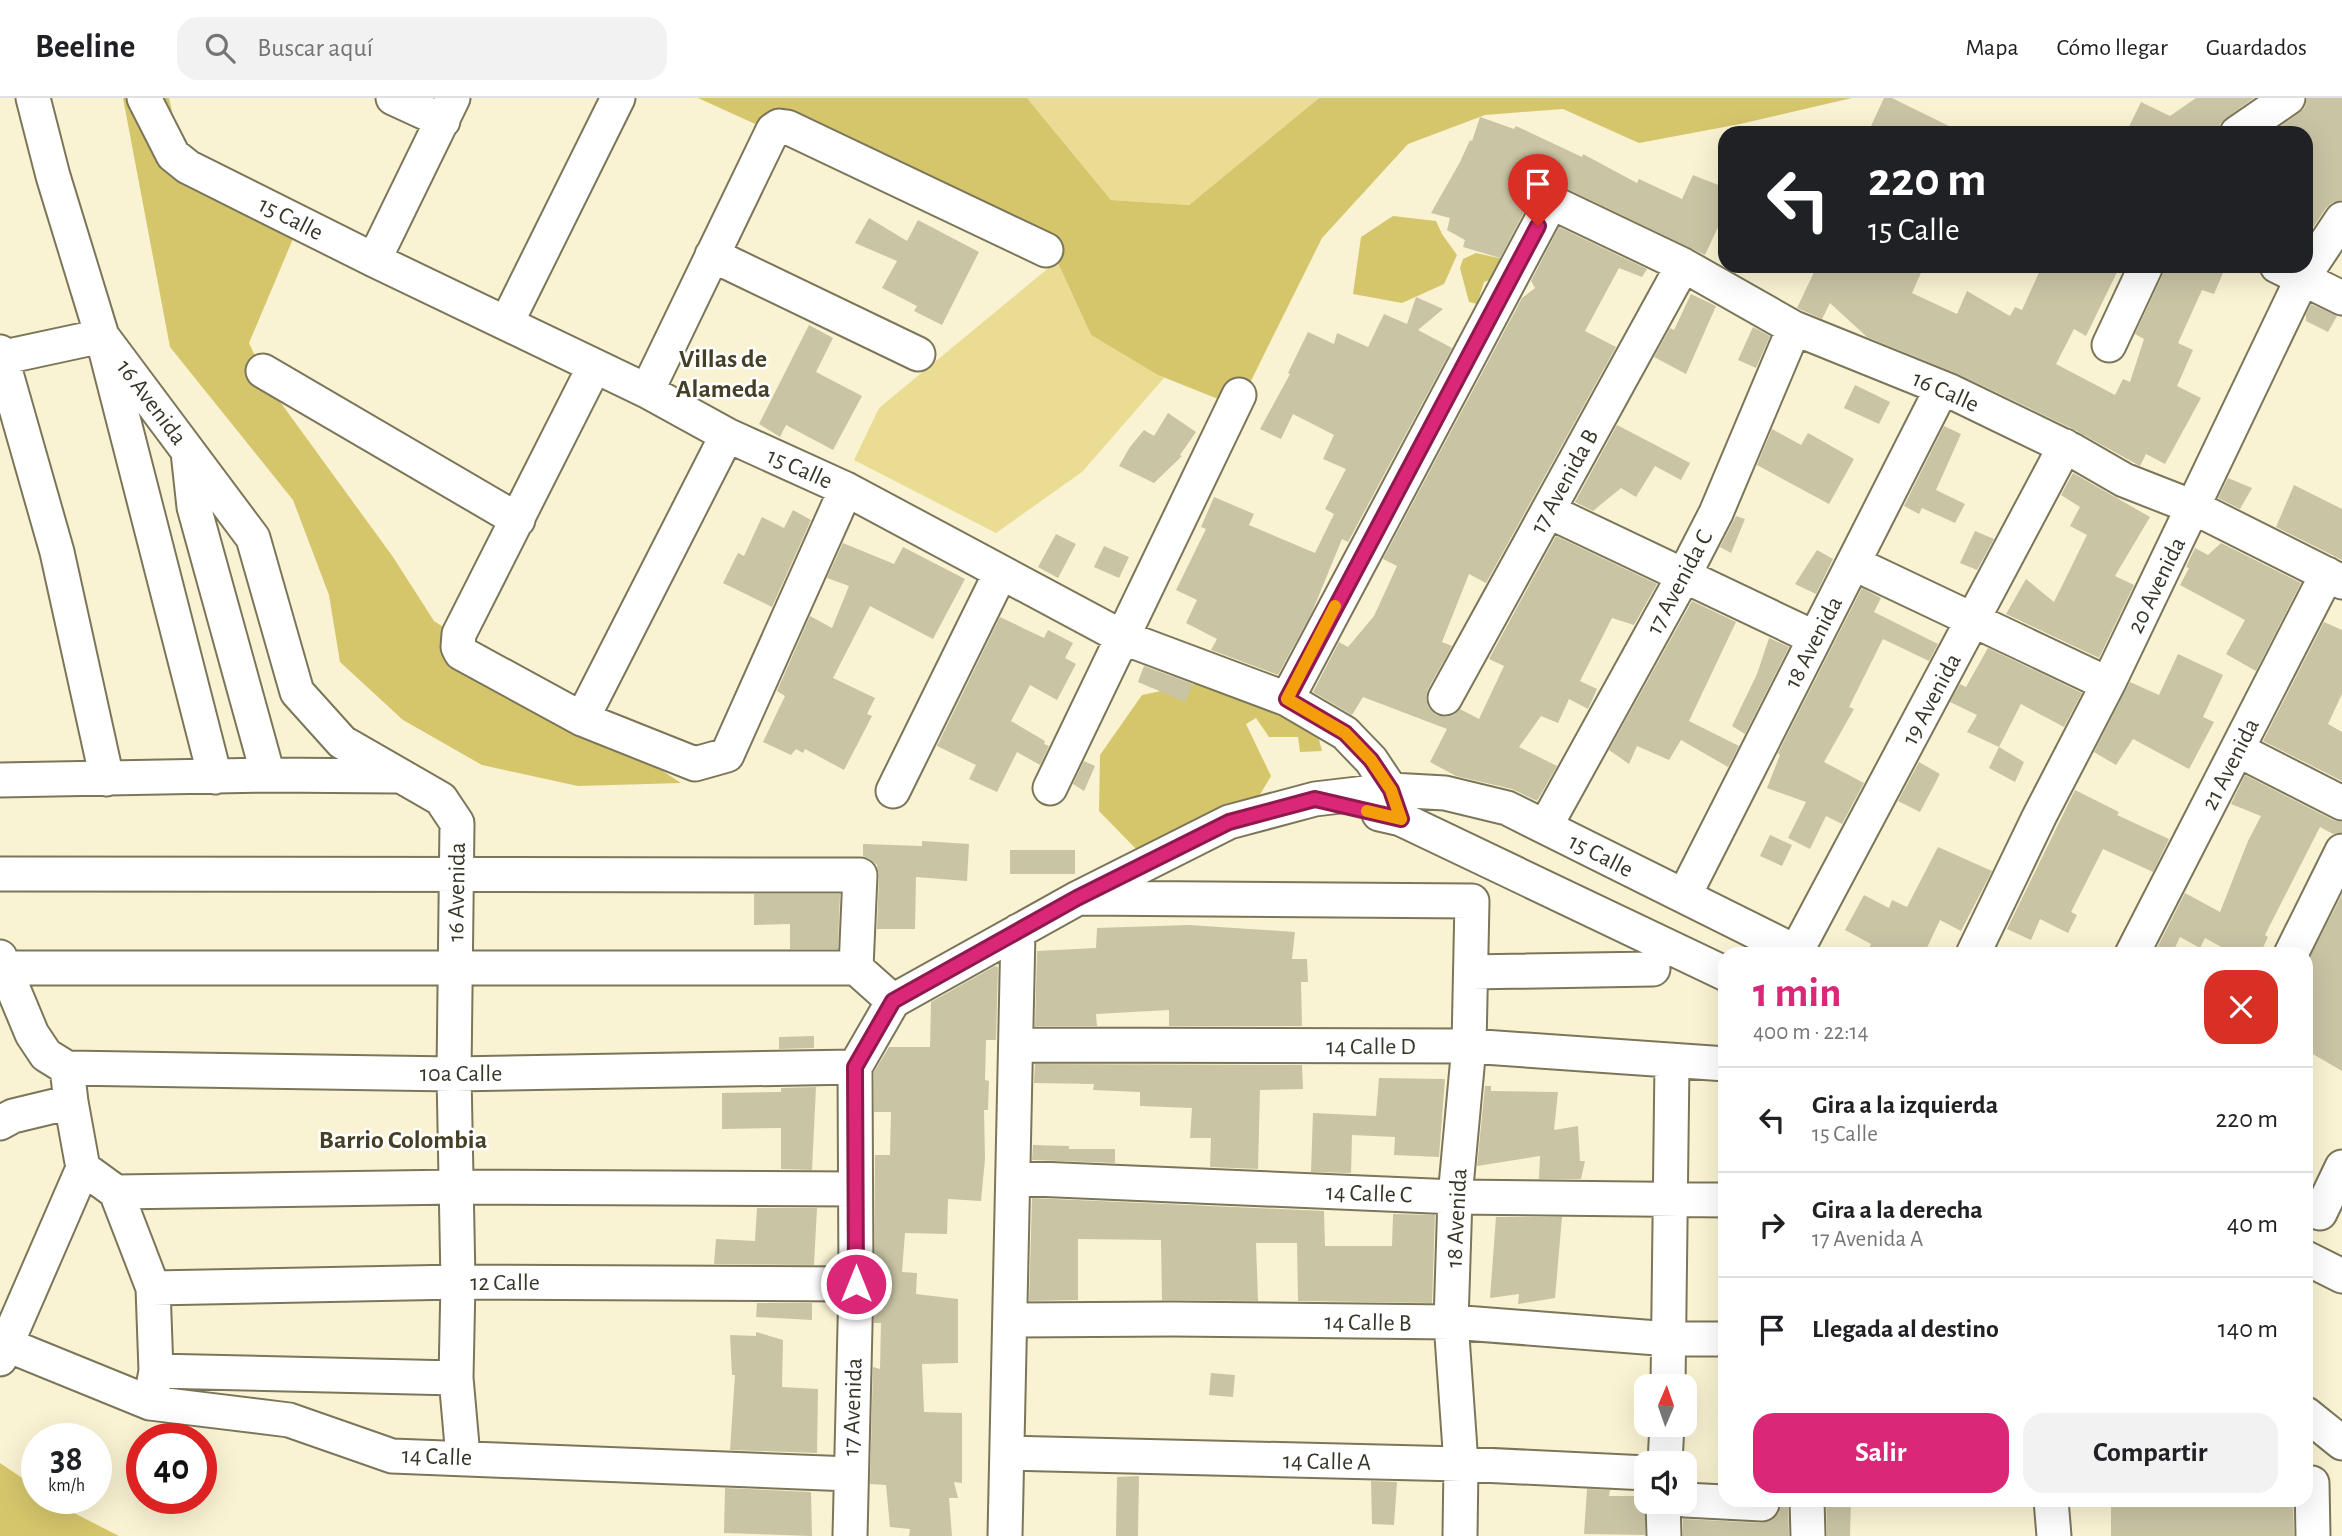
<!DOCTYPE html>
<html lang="es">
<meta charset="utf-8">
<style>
:root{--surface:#fff;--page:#f2f2f2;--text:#202124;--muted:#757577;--line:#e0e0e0;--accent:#db2777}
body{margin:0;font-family:"Alegreya Sans",sans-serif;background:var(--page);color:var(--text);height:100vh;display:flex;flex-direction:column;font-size:26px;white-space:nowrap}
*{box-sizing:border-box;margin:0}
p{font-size:23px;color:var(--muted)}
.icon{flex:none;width:38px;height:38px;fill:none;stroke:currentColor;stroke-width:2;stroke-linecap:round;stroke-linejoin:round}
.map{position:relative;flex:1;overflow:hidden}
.sheet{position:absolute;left:1718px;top:849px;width:595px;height:560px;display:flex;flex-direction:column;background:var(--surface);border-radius:21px;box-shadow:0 7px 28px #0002}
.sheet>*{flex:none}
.guide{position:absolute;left:1718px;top:28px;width:595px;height:147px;border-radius:21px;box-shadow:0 7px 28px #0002;background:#202124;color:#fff;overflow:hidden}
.needle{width:46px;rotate:2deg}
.fabs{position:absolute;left:1634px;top:1276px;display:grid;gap:14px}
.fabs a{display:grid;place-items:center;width:63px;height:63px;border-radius:14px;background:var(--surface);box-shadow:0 7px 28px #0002;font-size:35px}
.speed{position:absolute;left:21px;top:1325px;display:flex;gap:14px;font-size:35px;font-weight:700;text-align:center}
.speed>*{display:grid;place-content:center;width:91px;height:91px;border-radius:50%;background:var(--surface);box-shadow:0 7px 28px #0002;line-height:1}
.speed small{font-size:18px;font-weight:400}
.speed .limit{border:10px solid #d22;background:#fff;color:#111}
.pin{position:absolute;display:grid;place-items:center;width:60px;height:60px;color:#fff;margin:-72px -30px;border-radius:50% 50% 50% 0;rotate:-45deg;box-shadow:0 0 7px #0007}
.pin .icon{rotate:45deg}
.me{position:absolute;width:77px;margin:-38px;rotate:0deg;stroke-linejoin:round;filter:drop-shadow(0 0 5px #0008)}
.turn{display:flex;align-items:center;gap:24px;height:147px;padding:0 35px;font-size:32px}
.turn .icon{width:91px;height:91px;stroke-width:2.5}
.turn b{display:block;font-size:49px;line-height:60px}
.round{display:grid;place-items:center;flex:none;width:74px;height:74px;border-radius:21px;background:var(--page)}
.overview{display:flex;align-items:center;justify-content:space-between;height:119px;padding:0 35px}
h1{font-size:42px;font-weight:600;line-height:52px;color:var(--accent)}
.action{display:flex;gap:14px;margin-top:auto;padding:14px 35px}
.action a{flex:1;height:80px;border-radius:21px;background:var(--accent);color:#fff;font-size:28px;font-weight:600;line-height:80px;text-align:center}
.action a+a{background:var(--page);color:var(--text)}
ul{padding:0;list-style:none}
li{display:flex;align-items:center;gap:21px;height:105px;padding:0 35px;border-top:2px solid var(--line)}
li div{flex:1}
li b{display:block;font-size:26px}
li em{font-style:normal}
header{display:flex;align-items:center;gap:42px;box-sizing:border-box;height:98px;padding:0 35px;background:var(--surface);border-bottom:2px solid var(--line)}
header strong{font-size:33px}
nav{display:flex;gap:38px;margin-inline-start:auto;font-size:24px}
.search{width:490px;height:63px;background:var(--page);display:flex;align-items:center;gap:18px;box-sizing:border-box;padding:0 24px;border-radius:21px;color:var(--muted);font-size:26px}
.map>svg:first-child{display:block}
</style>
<header>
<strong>Beeline</strong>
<div class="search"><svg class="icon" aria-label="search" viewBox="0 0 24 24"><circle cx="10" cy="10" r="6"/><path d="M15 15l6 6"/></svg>Buscar aquí</div>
<nav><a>Mapa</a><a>Cómo llegar</a><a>Guardados</a></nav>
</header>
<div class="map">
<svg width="2342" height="1438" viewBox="0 0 2342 1438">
<rect width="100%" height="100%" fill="#f9f3d3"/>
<path fill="#eadd93" d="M1027,0H1319L1189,107L1111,102Z
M1057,163L1091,237L1164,280L1082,374L996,435L854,362L879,310Z"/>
<path fill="#d6c66b" d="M123,0H169L187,78L298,129L249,245L270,290L393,459L434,523L681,685L578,688L482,667L403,622L340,564L329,497L293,402L170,249Z
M698,0H1027L1111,102L1189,107L1319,0H1852L1740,26L1639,45L1563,11L1485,17L1408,46L1322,140L1238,309L1158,277L1091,237L1057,163Z
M1393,118L1436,123L1442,136L1457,157L1444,186L1402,205L1353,196L1361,139Z
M1476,155L1508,162L1501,178L1484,184L1477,206L1469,204L1460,170L1463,161Z
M1205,584L1314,622L1322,653L1300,654L1298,639H1269L1256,620L1246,626L1271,678L1258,700L1219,711L1136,751L1099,713L1100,657L1142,597Z
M0,1365L37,1390V1400H52L74,1415L119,1438H0Z"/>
<path fill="#c9c4a4" d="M1884,0H1892L1963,35H1887L1871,28Z
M2196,0H2254L2226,20L2220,26L2218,35H2126L2141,4L2170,18Z
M2307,0H2342V102L2333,104L2326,110L2306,140V35H2271L2299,15L2305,9Z
M1480,19L1514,31L1516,28L1582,59L1583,56L1637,85L1639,81L1682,101L1693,77L1726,90V112L1705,157L1559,87L1550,85L1541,88L1534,95L1500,160L1463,149L1465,142L1447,132L1450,120L1431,115L1460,64L1470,42L1472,43Z
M869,120L907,143L918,122L979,154L942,227L914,213L917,208L882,190L897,163L855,145Z
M1559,129L1647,171L1642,179L1619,170L1585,233L1616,249L1486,485L1469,476L1442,544L1452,548L1428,591L1426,600L1428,609L1436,617L1446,619L1454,617L1460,611L1479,621L1504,568L1489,561L1556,438L1657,486L1634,527L1612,520L1580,583L1597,591L1588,611L1569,601L1558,625L1541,618L1519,649L1557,668L1537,703L1512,691L1456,678L1430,664L1447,631L1363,599L1352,617L1313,594L1339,544L1348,549L1374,518L1397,468L1383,461L1522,200L1535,190L1531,183Z
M1817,168H1924L1912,195L1957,216L1967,193L2010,218L2015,209L2022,212L2042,168H2120L2086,238L2074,231L2056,266L2115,297L2123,281L2130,284L2144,241L2135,236L2163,176L2165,168H2226L2214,196L2202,192L2178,245L2193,252L2177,288L2201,300L2165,366L2146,356L2140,368L2073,331L1958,276L1867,239L1830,205L1822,221L1797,210Z
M1691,196L1716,208L1686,276L1654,259L1670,230L1674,232Z
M1416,199L1443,211L1418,232L1452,250L1348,444L1342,441L1312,514L1278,577L1211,552L1217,541L1186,525L1197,502L1176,492L1206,431L1201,429L1214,399L1254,416L1249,427L1315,455L1334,416L1325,411L1346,371L1323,361L1334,337L1293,316L1281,341L1260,331L1290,276L1288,275L1308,234L1334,246L1337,235L1368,249L1384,216L1407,226Z
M2311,206L2337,218L2328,234L2306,223V216Z
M809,227L833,240L816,274L862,298L833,352L786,327L780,339L759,326Z
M1753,229L1770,238L1756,270L1738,262Z
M1855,287L1890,304L1879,326L1844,310Z
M1168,315L1196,334L1180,357L1182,358L1154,385L1119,368L1130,349L1144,332L1154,338Z
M1617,327L1690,365L1681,382L1655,368L1636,399L1621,390L1593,413L1575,404Z
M1944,328L1961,336L1936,392L1965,406L1955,425L1922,410L1919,416L1904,408Z
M1772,331L1801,347L1808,335L1854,361L1829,406L1757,367Z
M2073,375L2150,419L2115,478L2134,487L2099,560L2006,516L2026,481L2054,504L2087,437L2070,428L2080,409L2061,397Z
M2228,380L2252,390L2240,411L2218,400Z
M2294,387L2342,411V462L2276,429Z
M793,412L811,422L772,509L723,485L738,455L744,458L762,419L784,430Z
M1736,418L1745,421L1731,455L1720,449Z
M1975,433L1994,441L1977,472L1960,465Z
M1056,436L1076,446L1058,480L1038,469Z
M843,445L894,466L903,449L965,481L933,541L870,508L833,580L875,600L867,616L872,618L844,672L805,651L803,655L796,651L791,657L763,644L785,598L777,593L810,518L832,530L849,488L827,480Z
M2221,445L2301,485L2256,573L2226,556L2245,522L2180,487L2189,470L2186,469L2195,450L2208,457Z
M1104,448L1129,459L1119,480L1094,469Z
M1817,452L1833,461L1816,496L1795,486Z
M1862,490L1881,500L1874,514L1938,546L1929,563L1883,541L1849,609L1854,611L1824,664L1864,685L1842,726L1826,718L1810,751L1788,740L1806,704L1767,690L1780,657L1778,655Z
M1692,503L1736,524L1689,623L1739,648L1728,669L1681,642L1669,662L1637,648L1629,666L1609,652Z
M1000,519L1044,540L1048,532L1073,545L1065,560L1076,566L1057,602L1030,587L1011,623L1045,643L1044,646L1049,648L1040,667L1017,654L997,694L969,681L976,667L937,648Z
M2324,524L2342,532V596L2328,626L2342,634V683L2263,643Z
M1769,540L1789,549L1745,636L1732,628L1757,576Z
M1988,550L2082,595L2064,629L2021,606L1999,649L1967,634L1977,617L1950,604L1960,586L1966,589Z
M2178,556L2223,577L2203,619L2214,624L2189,671L2133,641L2116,667L2094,654L2130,584L2159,597Z
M1144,568L1193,586L1185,604L1138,584Z
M1999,649L2024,664L2015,684L1989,670Z
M1084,663L1095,668L1084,693L1073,686Z
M1919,664L1940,676L1920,714L1898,703Z
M2245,677L2333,722L2342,724V734L2333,736L2320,729L2265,837L2268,839L2260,856H2234L2205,840L2200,850L2180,839L2172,856H2167L2157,850L2185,795L2220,814L2248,743L2261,718L2231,706Z
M2075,692L2119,714L2117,717L2169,741L2153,774L2103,751L2071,814L2077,817L2068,835L2040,821L2031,842L2007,831Z
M1770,737L1792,747L1782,768L1760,758Z
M922,743L969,746L967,783L916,779L915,831H877L879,777L877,767L870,761L863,758V746L922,748Z
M1938,749L1992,773L1961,833L1940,822L1924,856H1866L1871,846L1845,832L1864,797L1889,810L1892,802L1907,809Z
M1010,752H1075V776H1010Z
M754,796H840L838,851H790V826L754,827Z
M2342,796V973L2306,952V867Z
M1189,827L1295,834L1292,861H1307L1308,884H1301L1302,928H1169V912L1096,916L1097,928H1035L1037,853L1096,850L1097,830Z
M995,868L998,869L996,942H986L985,982L989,983L988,1012H984L985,1061L981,1103L948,1101L947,1136L905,1135L902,1174L917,1175L916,1196L958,1201V1265L922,1266L924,1314L962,1315V1385L954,1384L958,1400H949L952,1438H909L910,1431L890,1429L886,1387L870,1386L873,1269L880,1271L881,1225H874L875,1057H890L891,1014H874V974L889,949H930L931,904Z
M814,938V950L779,951V939Z
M1035,966L1302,967L1303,991L1260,992L1258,1071L1210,1069L1211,1040H1190L1192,1010L1140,1008V994L1093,992L1094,986L1034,985Z
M1379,980L1445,981L1439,1059L1394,1057L1395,1039L1352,1037L1351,1075L1311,1074L1313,1015L1376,1018Z
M1485,988H1491V993L1558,994L1554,1032L1578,1028L1580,1063H1585L1581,1081H1539L1540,1058L1477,1068Z
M816,989L812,1072L781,1071V1030L722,1031V995L781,994V990Z
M1033,1047L1069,1048V1051H1115V1065L1032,1062Z
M1032,1100L1324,1113L1325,1148H1392L1393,1116L1435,1117L1432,1205L1298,1203L1297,1145H1256L1258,1203L1162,1202L1161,1142L1078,1141V1202L1029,1203Z
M757,1110H817L814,1167L714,1166L716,1141L755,1143Z
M1496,1119H1562L1555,1200L1518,1206L1519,1196L1490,1200Z
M757,1205H812V1222L756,1219Z
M756,1234L783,1242L782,1289L818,1291L817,1355L730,1352L735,1277H732L730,1237L756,1238Z
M1211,1275L1235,1277L1233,1299L1209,1297Z
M1139,1378L1138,1438H1116L1117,1379Z
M1371,1383L1397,1384L1394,1427L1372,1426Z
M725,1390L811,1394L812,1438L724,1435Z
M1587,1391L1610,1392L1609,1398H1645V1437L1584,1436Z
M1781,1402H1788L1789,1438H1683V1421L1761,1425L1770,1423L1779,1415Z
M1826,1402H1851L1850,1438H1827Z
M2111,1402H2293L2294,1438H2111Z"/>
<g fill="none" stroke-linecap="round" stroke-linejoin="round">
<defs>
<path id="minor" d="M33,0L53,78L102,238L215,679
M144,0L173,57L188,69L374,162L647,293L727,337L846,391L1124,540L1287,601L1345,635L1371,662L1391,692L1401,721
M393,0L443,23
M2237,35L2288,0
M712,157L918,256
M374,162L453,0
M2277,168L2342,200
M507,224L618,0
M102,238L253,440L297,594L342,644L441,701L457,725L454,976L458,1184L456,1280L463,1359
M2109,247L2146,168
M0,254L57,454L107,681
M0,260L102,238
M594,269L459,536L458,549L461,555L582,621L695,666L727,657L846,391
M263,273L518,422
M647,293L773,32L779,28L787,29L1046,152
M188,354L194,409L268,677
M1548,413L1815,540
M1853,465L2108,586
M1445,600L1683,167
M1287,601L1551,104L1683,167L1794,230L1950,293L2072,352L2124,382L2193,409L2342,484
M582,621L727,337
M2238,652L2342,705
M0,682L268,677L396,678
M1050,690L1239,297
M893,693L1000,476
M1379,716L1401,721L1726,876
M1545,729L1683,479L1716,415L1794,230
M0,776L860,777L856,870L893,903
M1684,798L1942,290
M1082,800L1472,803L1469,948L1455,1099L1451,1224L1461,1366L1460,1438
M1796,854L2065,348
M1973,856L2039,719L2108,586L2302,181L2342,121
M2132,856L2327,476
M2291,856L2342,753
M0,859L32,936L46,957L67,970L454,976L855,969
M4,870H856
M1471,874L1653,871
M1016,947L1469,948L1726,966
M67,970L71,1004L83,1070L116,1094L153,1190L156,1273L150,1305
M0,1025L13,1018L71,1004
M1013,1080L1455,1099L1726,1102
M116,1094L456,1089L855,1091
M2320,1115L2342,1069
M2306,1160L2342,1178
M153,1190L458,1184L856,1186
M1010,1222L1173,1221L1451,1224L1670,1241H1726
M0,1244L150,1305L289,1322L392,1358L851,1376
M0,1261L83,1070
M156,1273L456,1280
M1668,1288L1672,964
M2306,1316L2342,1345
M1007,1355L1461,1366L1647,1375
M1665,1365L1667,1326
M2312,1385L2313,1438
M1685,1402L1762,1406V1402
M1807,1402L1808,1438
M2051,1402L2054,1438
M1663,1404L1664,1438
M850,1438L856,1186L855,969L893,903L1078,800L1229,724L1315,701L1391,692L1445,695L1507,710L1800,856
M1005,1438L1018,833"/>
</defs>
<use href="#minor" stroke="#7b7659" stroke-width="37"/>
<use href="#minor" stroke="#fff" stroke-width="33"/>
</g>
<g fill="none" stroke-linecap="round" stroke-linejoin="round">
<defs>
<path id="route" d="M856,1186L855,969L893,903L1077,800L1229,724L1315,701L1401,721L1391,692L1371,662L1345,635L1287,601L1538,128"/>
</defs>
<use href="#route" stroke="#8e194d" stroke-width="18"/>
<use href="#route" stroke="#db2777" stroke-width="12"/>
<path stroke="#f59e0b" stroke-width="12" d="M1335,508L1287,601L1345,635L1371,662L1391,692L1401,721L1367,713"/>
</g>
<g text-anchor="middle" stroke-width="5" stroke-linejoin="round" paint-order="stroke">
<g font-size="24" fill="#383529" stroke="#fff">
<text transform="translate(291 120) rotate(27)" y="8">15 Calle</text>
<text transform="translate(1946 293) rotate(24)" y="8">16 Calle</text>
<text transform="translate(152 304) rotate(53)" y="8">16 Avenida</text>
<text transform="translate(800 370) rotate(24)" y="8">15 Calle</text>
<text transform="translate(1564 383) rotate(-61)" y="8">17 Avenida B</text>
<text transform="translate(1679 484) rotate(-62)" y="8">17 Avenida C</text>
<text transform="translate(2156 487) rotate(-64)" y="8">20 Avenida</text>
<text transform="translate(1813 544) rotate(-63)" y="8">18 Avenida</text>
<text transform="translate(1931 601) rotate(-62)" y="8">19 Avenida</text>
<text transform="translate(2230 666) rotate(-63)" y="8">21 Avenida</text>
<text transform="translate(1601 757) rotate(27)" y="8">15 Calle</text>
<text transform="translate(456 794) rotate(-89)" y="8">16 Avenida</text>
<text x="1371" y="956">14 Calle D</text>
<text x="461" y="983">10a Calle</text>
<text transform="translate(1369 1095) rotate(2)" y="8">14 Calle C</text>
<text transform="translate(1456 1120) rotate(-87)" y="8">18 Avenida</text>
<text x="505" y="1192">12 Calle</text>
<text transform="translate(1368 1224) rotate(1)" y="8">14 Calle B</text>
<text transform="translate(852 1309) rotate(-88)" y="8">17 Avenida</text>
<text transform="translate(437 1358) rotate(2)" y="8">14 Calle</text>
<text transform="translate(1327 1363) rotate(1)" y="8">14 Calle A</text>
</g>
<g font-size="26" font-weight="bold" fill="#454025" stroke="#fff">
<text x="723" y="269">Villas de<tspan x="723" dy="30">Alameda</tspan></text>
<text x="403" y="1050">Barrio Colombia</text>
</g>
</g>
</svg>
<div class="fabs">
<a><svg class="needle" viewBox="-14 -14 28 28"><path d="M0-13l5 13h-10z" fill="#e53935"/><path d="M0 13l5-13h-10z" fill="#757577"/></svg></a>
<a><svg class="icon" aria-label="sound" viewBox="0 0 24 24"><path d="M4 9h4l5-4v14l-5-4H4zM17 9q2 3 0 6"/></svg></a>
</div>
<div class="speed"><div>38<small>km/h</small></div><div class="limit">40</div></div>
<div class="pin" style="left:1538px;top:128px;background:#d93025"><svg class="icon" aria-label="arrive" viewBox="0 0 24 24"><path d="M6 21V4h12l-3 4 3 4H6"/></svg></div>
<svg class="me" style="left:856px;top:1186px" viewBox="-20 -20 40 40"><circle r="17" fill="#db2777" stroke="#fff" stroke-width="3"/><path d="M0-11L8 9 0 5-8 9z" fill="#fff"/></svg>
<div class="guide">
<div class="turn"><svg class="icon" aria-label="left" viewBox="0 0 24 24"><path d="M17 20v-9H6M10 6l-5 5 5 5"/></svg><div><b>220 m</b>15 Calle</div></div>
</div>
<section class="sheet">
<div class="overview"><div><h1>1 min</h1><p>400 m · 22:14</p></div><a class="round" style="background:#d93025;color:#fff"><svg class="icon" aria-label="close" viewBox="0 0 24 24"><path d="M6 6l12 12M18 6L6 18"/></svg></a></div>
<ul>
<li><svg class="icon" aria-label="left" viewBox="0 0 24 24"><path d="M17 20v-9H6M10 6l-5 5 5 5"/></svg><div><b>Gira a la izquierda</b><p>15 Calle</p></div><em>220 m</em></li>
<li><svg class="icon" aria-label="right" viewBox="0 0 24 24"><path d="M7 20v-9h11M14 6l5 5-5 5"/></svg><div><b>Gira a la derecha</b><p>17 Avenida A</p></div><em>40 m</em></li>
<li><svg class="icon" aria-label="arrive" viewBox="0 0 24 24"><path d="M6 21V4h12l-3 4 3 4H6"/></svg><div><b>Llegada al destino</b></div><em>140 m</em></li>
</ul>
<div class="action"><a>Salir</a><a>Compartir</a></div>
</section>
</div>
